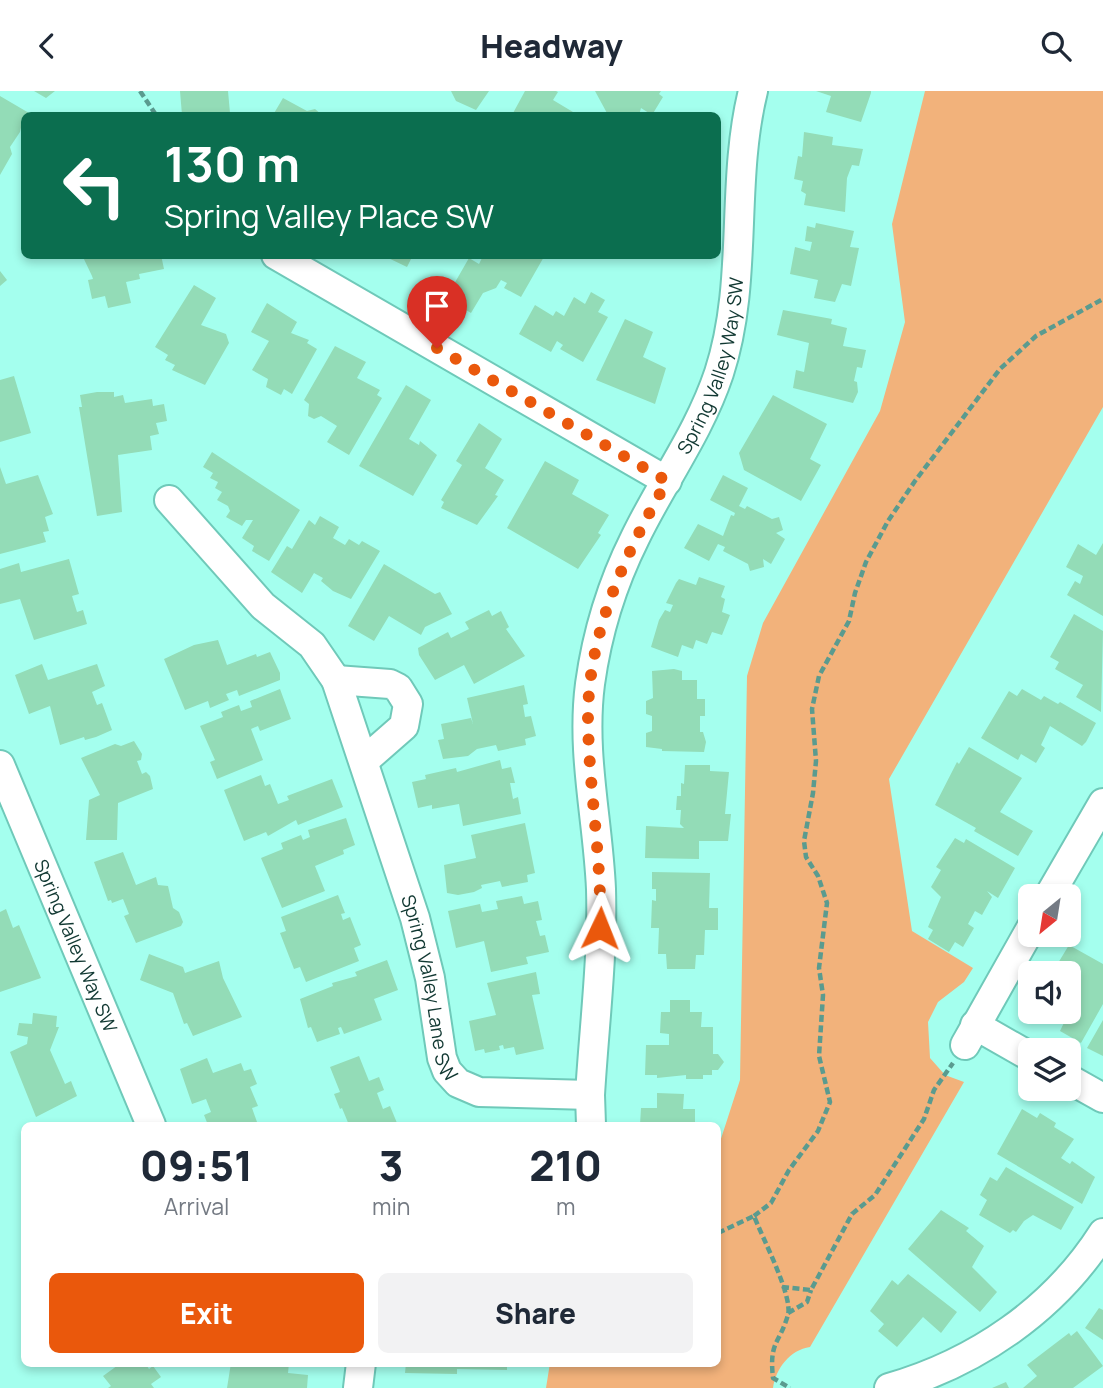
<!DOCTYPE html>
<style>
:root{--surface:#fff;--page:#f2f2f3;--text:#1f2937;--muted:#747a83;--accent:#ea580c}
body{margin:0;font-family:Manrope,sans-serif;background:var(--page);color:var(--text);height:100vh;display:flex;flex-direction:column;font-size:26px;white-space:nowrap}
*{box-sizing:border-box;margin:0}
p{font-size:23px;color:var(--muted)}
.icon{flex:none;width:38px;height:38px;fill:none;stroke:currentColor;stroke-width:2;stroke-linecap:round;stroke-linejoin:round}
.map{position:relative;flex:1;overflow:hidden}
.side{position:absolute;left:21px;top:1031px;width:700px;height:245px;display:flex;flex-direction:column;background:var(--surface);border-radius:10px;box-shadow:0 4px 10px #0003}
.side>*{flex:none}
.banner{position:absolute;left:21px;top:21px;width:700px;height:147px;border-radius:10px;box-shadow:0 4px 10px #0003;background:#0b6e4f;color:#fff;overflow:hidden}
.needle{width:46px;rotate:210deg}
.buttons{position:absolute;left:1018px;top:793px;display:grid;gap:14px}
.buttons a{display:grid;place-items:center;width:63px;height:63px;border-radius:10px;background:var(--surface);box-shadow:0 4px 10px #0003;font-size:35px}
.pin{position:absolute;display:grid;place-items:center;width:60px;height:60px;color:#fff;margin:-72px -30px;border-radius:50% 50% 50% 0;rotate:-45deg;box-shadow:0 0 7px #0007}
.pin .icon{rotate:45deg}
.me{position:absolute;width:77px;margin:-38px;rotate:2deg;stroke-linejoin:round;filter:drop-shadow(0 0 5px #0008)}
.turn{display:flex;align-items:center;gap:24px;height:147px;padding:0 28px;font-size:32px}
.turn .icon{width:91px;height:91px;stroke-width:2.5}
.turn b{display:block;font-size:49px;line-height:60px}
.eta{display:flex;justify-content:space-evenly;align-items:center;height:119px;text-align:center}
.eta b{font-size:42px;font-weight:800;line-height:49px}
.primary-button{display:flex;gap:14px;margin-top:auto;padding:14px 28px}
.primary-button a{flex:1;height:80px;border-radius:10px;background:var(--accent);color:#fff;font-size:28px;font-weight:800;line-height:80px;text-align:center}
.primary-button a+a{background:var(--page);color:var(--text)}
header{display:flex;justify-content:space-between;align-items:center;height:91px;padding:0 28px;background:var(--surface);font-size:32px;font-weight:800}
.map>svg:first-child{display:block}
</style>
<header><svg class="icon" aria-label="back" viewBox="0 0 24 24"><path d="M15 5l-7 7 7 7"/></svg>Headway<svg class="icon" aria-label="search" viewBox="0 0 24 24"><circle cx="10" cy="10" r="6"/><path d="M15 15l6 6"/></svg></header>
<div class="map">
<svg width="1103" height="1297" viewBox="0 0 1103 1297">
<rect width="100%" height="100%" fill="#a4ffee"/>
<path fill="#f2b27b" d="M925,0H1103V316L889,688L912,840L973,877L964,891L938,911L928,931L930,967L945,984L964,991L810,1256C790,1259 776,1277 773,1297H546L550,1272H718V1057L740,989L747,585L763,532L880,320L905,231L892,133Z"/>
<path fill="#93dcb7" d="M34,0H55L46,7Z
M180,0H228L230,22H239L240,24H182Z
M451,0H489L476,19L456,10Z
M525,0H556L558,1L553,9L573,21L571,24H512Z
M595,0H661L659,3L663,6L652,24L641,17L639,24L617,22L608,24Z
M816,0H871V2L861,31L826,21L831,5Z
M0,5L29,22L24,24L20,41L10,56L12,63L0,84Z
M283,7L307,20L315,18L322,24H273Z
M804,41L833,46L832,54L863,58L859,75L852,74L847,87L845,121L804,114L806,103L801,100L803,90L794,88L798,65L802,66Z
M816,132L854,140L850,156L859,157L851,195L842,193L835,211L814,207L818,189L790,183L795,156L810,160L812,151L805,150L807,135L815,137Z
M82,164H161L164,178L139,183L140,188L126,191L131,212L108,217L105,205L92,208L88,189L93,188L92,185Z
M382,164H413L407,176Z
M490,164H545L521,206L504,197L507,192L501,189L496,197L483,202L471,222L446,207L469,167L479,173L483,165L488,168Z
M0,180L7,189L0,195Z
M194,194L216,207L201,234L226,243L229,252L205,294L172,279L175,274L165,269L168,264L155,256Z
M591,201L605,209L598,221L608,226L583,271L560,258L563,254L557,250L551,261L519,243L535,214L553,225L556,220L564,225L574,206L585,213Z
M267,212L297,231L291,242L309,249L307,252L317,258L292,303L284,298L281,304L266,296L268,288L252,279L269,250L251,241Z
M783,219L832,228L831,233L847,237L843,255L866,259L862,277L857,276L854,290L857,291L858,301L853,312L793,297L796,279L804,281L809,252L777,244Z
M625,228L653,241L643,266L666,277L655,313L596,289Z
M335,255L366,271L357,287L380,299L377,304L382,307L349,364L327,351L337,335L321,325L314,328L308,325L309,313L304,309Z
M14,285L31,342L0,351V289Z
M406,294L431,309L409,348L419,354L420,350L437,364L413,405L359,375Z
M97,301H114V306L123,304L125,312L152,308L153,315L164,313L167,330L156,332L159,343L150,345L152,359L118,364L122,421L97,425L79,316H82L80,304Z
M773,304L827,333L810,368L821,374L801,410L744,379L739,362Z
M479,332L502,348L485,377L504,389L495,404L498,405L477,434L441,417L444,411L441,409L462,374L456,370Z
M212,361L300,419L269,470L252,460L254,455L242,447L253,429H246L242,435L226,426L230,420L228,415L217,409L222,401L215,397L218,391L210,387L213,382L203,376Z
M545,370L579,389L572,403L609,424L598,442L601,444L578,478L507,437Z
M0,376L6,393L38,384L53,423L45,426L49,440L43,441L46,451L0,463Z
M723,384L748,397L739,415L745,418L747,415L772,428L779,426L783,439L776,442L785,448L771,473L763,468L764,476L750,480L748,473L723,460L725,456L718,453L709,470L684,457L698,433L723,445L731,424L734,425L735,422L710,409Z
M320,425L339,436L333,447L345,454L349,448L359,454L362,450L380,460L351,508L333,500L321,490L323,487L314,482L302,502L271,481L287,455L292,458L309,429L315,434Z
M1103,452V525L1067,504L1075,490L1080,493L1083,485L1066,476L1078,453L1096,464Z
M69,468L79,503L72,505L77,521L83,519L87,533L34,549L20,508L0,513V478L19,472L21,481Z
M384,473L435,503L440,501L452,523L425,536L421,544L389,525L374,550L348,535Z
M699,486L725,495L721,506L725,508L722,521L730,524L722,544L712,541L707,553L696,549L693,558L682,554L678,566L651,556L659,529L665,519L670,521L673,514L666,512L676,492L679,488L696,494Z
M489,519L492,525L501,520L509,536L506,538L525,565L474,593L464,574L435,589L419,564L418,557L448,541L451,547L469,538L465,531Z
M1074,523L1103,540L1101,621L1076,606L1083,594L1055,578L1059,571L1050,566Z
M218,549L227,574L256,563L257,566L270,561L280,582V589L239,605L237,599L226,603L229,609L210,617L208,610L185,619L164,568L194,554Z
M42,573L48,589L97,573L105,595L92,601L97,614L102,612L112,639L96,646L85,649L84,646L60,654L50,615L29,623L15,584Z
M674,578L682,580V589H697V608H705V625H700V641H703L706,651L704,661L662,660V658L646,656V642L652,640V625L646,623V610L653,607L652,580Z
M524,594L528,613L523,614L525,626L531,625L536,645L525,648L526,654L498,660L496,654L477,658L468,665L443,668L438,649L444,648L441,633L471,627L473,633L467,607Z
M280,598L291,628L260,640L258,635L251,638L263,669L217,688L210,671L215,669L200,635L223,626L221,621L239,614L241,620L252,616L250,610Z
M1022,598L1041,609L1044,605L1058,613L1060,611L1096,632L1086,651L1082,655L1050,635L1041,654L1045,657L1036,672L1021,663L1018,669L981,647L1009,600L1017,605Z
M134,650L142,663L141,669L137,670L142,683L146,681L150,685L153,698L118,712L117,749H86L89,709L100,704L81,667L115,653L121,655Z
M969,656L1022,687L1000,721L1033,740L1018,765L974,740L976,737L935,714L957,671L959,673Z
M500,669L502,678L511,676L515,692H510L513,708L518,706L521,723L463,735L459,713L432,718V714L418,717L412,691L426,688L425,684L456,677L457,681Z
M685,674H710V680L729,681L725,723H731L728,750H699V768L645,767L646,735L684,737L680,733L681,719H676L677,705H681V692L684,693Z
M261,684L265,695L270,693L278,713L289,709L287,705L332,688L343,716L298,734L296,729L268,745L266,741L244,750L224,699Z
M346,727L355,754L343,759L344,763L315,775L325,800L282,817L261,767L283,758L281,752L301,744L303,749L310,746L308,739Z
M525,732L535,782L527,784L528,791L502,796L500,790L481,794L482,797L474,801L458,804L447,802L444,774L476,767L471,744Z
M955,747L964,752L966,748L1015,777L998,807L987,800L992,806L982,824L975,820L968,833L974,837L963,856L955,851L949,861L928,848L933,839L928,836L941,806L931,796L941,779L936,776Z
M123,761L136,794L156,786L158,794L168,795L173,817L179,821L183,831L181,835L136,852L124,825L129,823L123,808L112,812L111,809L108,810L94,771Z
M652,781L710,782L709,817H718V839H705L704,864H696L695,878H667L666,863H658L659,837H651L652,809L656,810V798H652Z
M338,804L345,822L341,823L343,829L350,826L361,854L354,857L359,870L306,891L300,876L294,878L280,842L286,840L281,826Z
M522,805L524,813L538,810L542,829L536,830L540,845L545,844L549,861L526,866L528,873L491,881L484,850L456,857L448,820L480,813L482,821L498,818L496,810Z
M6,818L13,837L19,834L41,887L0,901V821Z
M1069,854L1103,873V913L1081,952L1060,940L1074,911L1069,909V882H1052Z
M149,863L183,876L185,882L219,870L223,887L242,926L193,945L187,932L184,933L173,902L140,889Z
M387,869L398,899L374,908L382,929L344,943L341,936L338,937L340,943L317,951L311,936L308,937L300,908L333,895L332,892L357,885L355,881Z
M536,881L540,903L532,904L544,958L516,964L514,956L504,958L503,954L499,955L500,959L485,962L484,958L475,960L469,930L496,924L487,892Z
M670,909H690V921H702L701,936H713V963H718L724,971L718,979H712V984H703V988H686V984L657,987V984H645L646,954H669V943L660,942L661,921H670Z
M33,922L57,925L56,936H59L50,959L65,993L71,990L77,1005L36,1026L10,961L27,953L28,946L17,944L19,932L32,933Z
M1103,929V965L1087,957Z
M359,965L369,990L379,986L384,999L377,1002L383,1018L390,1015L397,1032L349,1034L342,1017L340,1018L334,1003L340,1001L330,976Z
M207,967L213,982L241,972L244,980L251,978L257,993L250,996L258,1015L252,1017L257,1031L249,1034H208L204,1024L211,1021L206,1008L192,1013L180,978Z
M657,1002L684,1003L683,1018H695V1034H640L641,1017H657Z
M1022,1018L1037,1027L1040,1022L1056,1032L1054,1036L1074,1048L1061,1067L1070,1073L1072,1070L1095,1086L1082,1113L997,1063Z
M1006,1076L1074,1116L1061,1139L1033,1124L1024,1130L1016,1141L1013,1139L1010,1142L979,1124L987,1109L980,1104L990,1086L997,1090Z
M941,1119L969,1137L966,1140L984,1155L972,1176L997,1201L980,1221L908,1158Z
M908,1183L957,1221L941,1242L923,1226L897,1256L878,1240L884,1233L870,1220L892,1189L898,1194Z
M1099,1217L1103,1219V1249L1085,1237Z
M1077,1240L1103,1275L1073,1297H1023L1037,1285L1027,1274L1069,1242L1071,1245Z
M121,1272H145L149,1278L153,1275L161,1286L151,1293L154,1297H108L111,1295L103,1285Z
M231,1272H289L288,1282L308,1284L307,1297H227Z
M406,1272H507V1279L457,1278V1283L405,1282Z
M1006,1291L1009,1297H992Z"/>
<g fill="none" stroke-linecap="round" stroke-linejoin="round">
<defs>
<g id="minor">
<path d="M276,164L667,390"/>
<path id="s1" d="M169,409L263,515L312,554L336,589L415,827L430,887L442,967L447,980L458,992L479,1001L590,1004"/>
<path d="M336,589L390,593L398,597L408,613L404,635L364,670"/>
<path id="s2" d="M0,674L151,1034"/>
<path d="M1049,805L1103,712"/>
<path d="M975,934L1031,966"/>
<path d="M965,954L1031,837"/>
<path d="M1069,988L1103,1007"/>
<path id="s3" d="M591,1034L590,1004C594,936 603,866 601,798C598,729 581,662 590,593C597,542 612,493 635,447C662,391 699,342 719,282C749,190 730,93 753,0"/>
<path d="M358,1297L361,1272"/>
<path d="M889,1297C976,1272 1054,1219 1103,1142"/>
</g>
</defs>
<use href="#minor" stroke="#6fc9b9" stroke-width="32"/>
<path stroke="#5a9b8f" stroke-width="4.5" stroke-dasharray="7 3.5" stroke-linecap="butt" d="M140,0L156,24
M754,1125L771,1112L789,1079L818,1040L830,1011L819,965L823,904L819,877L827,812L818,785L806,766L804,750L813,702L816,670L812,618L819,585L849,530L855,502L866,471L888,430L915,390L1000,278L1036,245L1103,208
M718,1142L754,1125C762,1146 793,1205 788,1224C779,1254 769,1250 773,1287L790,1297
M782,1196L811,1199L852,1123L875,1104L924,1028L934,999L953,972
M788,1222L807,1211L811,1199"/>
<use href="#minor" stroke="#fff" stroke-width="28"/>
</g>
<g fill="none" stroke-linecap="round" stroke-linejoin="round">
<path stroke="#ea580c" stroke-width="12" stroke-dasharray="0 21.6" d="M437,257L667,390C625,464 587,543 588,630C589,700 602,767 600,837"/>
</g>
<g text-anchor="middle" stroke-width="6" stroke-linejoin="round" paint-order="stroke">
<g font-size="19" fill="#113832" stroke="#fff">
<text dy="7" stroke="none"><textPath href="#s3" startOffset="786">Spring Valley Way SW</textPath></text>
<text dy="7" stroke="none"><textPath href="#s2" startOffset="196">Spring Valley Way SW</textPath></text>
<text dy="7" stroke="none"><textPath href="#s1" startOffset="569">Spring Valley Lane SW</textPath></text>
</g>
</g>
</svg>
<div class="buttons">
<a><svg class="needle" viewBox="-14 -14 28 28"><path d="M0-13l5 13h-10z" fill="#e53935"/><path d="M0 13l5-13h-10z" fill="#747a83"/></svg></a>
<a><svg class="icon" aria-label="sound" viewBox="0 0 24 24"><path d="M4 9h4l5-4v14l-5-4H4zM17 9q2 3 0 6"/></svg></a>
<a><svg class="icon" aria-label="layers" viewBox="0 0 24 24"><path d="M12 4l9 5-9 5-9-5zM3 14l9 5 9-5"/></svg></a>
</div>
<div class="pin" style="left:437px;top:257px;background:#d93025"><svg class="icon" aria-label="arrive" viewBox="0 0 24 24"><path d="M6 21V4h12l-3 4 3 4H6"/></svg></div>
<svg class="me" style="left:600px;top:837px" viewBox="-20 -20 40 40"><path d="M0-17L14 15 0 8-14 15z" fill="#ea580c" stroke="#fff" stroke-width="4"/></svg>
<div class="banner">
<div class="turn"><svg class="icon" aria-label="left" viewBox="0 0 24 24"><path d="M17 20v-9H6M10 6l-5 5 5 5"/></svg><div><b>130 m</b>Spring Valley Place SW</div></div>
</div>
<section class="side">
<div class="eta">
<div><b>09:51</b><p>Arrival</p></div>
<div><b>3</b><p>min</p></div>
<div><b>210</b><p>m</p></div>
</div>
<div class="primary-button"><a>Exit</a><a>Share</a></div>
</section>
</div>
